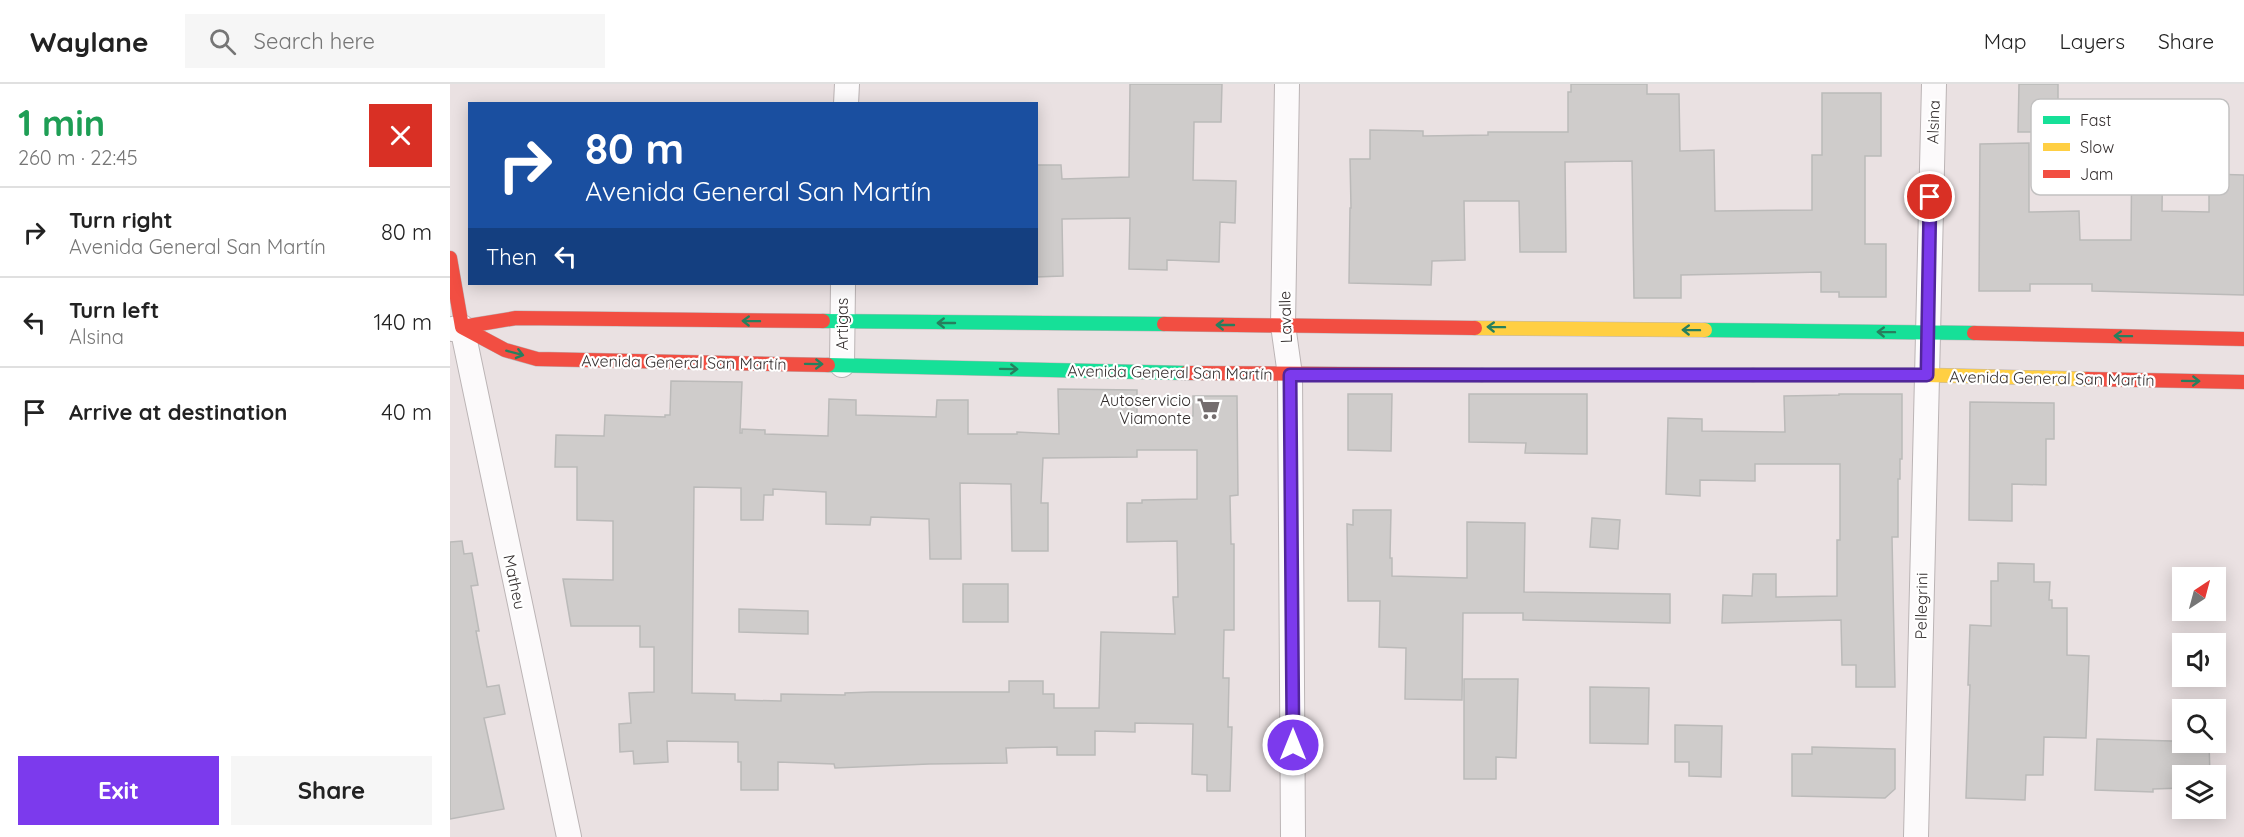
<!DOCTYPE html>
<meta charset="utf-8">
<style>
:root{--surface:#fff;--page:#f6f6f6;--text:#222;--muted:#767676;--line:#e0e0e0;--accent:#7c3aed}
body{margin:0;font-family:Quicksand,sans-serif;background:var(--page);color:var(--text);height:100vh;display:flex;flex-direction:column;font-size:22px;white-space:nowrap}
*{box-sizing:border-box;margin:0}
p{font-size:20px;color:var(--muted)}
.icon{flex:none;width:33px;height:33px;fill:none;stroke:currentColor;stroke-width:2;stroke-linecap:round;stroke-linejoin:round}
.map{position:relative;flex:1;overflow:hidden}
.details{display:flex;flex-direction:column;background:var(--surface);width:450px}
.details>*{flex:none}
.hud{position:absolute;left:18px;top:18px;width:570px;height:183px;border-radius:0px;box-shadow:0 3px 15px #0003;background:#1a4fa0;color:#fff;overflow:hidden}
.needle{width:39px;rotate:36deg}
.fabs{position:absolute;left:1722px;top:483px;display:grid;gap:12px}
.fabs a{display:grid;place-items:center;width:54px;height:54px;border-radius:0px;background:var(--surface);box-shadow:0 3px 15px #0003;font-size:30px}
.pin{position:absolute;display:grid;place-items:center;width:51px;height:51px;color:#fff;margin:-26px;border:3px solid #fff;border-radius:50%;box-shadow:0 2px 6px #0007}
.me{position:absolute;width:66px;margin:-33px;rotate:0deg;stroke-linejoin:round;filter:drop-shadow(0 0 4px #0008)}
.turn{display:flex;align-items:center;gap:21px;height:126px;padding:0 18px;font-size:27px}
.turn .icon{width:78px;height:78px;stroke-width:2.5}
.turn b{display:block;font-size:42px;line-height:51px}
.then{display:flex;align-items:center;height:57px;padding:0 18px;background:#0003;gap:12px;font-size:22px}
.round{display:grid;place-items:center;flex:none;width:63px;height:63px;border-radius:0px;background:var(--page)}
.head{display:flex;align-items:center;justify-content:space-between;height:102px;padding:0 18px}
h1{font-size:36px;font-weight:700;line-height:45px;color:#1e9e55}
.action{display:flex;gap:12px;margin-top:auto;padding:12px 18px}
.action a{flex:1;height:69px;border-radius:0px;background:var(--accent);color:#fff;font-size:24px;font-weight:700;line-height:69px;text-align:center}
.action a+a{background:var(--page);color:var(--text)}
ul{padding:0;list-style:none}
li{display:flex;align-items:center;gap:18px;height:90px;padding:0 18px;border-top:2px solid var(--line)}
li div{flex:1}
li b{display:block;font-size:22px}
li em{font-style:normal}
header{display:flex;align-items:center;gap:36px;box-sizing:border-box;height:84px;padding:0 30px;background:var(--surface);border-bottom:2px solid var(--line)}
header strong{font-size:28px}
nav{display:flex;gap:33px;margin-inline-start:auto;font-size:21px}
.search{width:420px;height:54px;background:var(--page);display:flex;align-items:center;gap:15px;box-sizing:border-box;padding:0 21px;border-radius:0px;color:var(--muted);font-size:22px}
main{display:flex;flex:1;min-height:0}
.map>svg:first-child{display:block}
</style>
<header>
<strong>Waylane</strong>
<div class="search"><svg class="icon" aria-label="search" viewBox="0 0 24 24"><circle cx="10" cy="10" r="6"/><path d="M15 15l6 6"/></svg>Search here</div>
<nav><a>Map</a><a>Layers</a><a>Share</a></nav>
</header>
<main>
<section class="details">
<div class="head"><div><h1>1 min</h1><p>260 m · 22:45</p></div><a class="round" style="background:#d93025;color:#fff"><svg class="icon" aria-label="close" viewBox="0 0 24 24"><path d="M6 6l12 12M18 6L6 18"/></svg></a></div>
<ul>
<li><svg class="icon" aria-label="right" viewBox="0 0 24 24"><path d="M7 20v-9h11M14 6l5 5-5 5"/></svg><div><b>Turn right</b><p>Avenida General San Martín</p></div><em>80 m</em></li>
<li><svg class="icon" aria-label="left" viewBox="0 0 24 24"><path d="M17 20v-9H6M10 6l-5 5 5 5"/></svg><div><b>Turn left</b><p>Alsina</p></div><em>140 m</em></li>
<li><svg class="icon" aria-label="arrive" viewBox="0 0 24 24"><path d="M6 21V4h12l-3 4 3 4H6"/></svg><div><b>Arrive at destination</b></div><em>40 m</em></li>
</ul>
<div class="action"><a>Exit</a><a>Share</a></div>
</section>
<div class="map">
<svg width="1794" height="753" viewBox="0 0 1794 753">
<rect width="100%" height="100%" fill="#eae1e2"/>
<path fill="#cfcccb" stroke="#bbbab9" stroke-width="1.5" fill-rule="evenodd" d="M680,0H772L771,38H744L743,96L786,97L785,139L770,138L769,178L717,176V186L679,185L680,134L612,135L613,192L586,193V81H611L612,95L679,93Z
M1121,0H1197V10H1229L1230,67L1264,66L1265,127L1362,126V71H1372V9H1431V72H1415V160H1436V213H1389V208H1371V188L1231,191V214H1184L1182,77L1115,78L1116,168H1070L1069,117H1014L1015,176L982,177L981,201L899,199L900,124H901L900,75H920V46L973,47V52L1038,51V48H1118V8H1121Z
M1569,0H1608V48H1568Z
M1682,52L1713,53L1712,127L1759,128V90L1794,91V211L1642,207V200H1580V207H1529L1530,60L1579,59V128L1629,127L1630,156H1681Z
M221,297L292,298L290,349H292V345L315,346V350L378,352L379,315L406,316V331L486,333L487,316H518V350H567V348L609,350L608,305L687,306V331L743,332V312H787L788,411L780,412L781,460H784V546H774L773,594H779L778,643H782L780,707H757V691L742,690L743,640L685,639V648L645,647V671H607V663L556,664L557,679L479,680L385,684L384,680L328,678V706H291V678H288V658L217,657L218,678L184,680L183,667L170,668L169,640L181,639L179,609L204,608V563H190V542H121L113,495L163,496V437L127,436V383H105L106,351L154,352L155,331L215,333V331H220ZM687,366H747V415L692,416V419H677V458L727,457L728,513H723L725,550L651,548L649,624H604V610H593V597H559V608H422L395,609V611L331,610V617L285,616V610L242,609L244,403L291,404V436H313L314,411H323V405L376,408V440L420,441L421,433L479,435L480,475H511L510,399L561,400L562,467H598V419H591L593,374L687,373Z
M898,310H942L941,367L898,366Z
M1019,310H1137V370L1075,369L1076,359L1019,358Z
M1389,310H1452V375H1450V395H1448V453H1442L1445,603H1406V581H1392L1391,536L1272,539L1273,511L1302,512L1303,490H1326V513L1387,512V456H1390V380H1305V397L1250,396V412L1216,410L1218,334L1252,335V347L1335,348L1334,312L1389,311Z
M1520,318L1604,319V355H1596V401L1562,400V437L1519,436Z
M903,426H941L940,474H942V492L1017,494V438L1075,439L1074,508L1220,510V539L1073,536V529H1013L1012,616L955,615L956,564L929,563L930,517H898L897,440L903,441Z
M1142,434L1170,436L1168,465L1140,463Z
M12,457L14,470L22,469L28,501L21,502L29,547H26L37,603L49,601L55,630L34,634L54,725L0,735V458Z
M1548,479L1584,480V498H1600L1599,516H1602V524H1617V571L1639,572L1636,654L1594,653L1593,691H1576L1575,716L1516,714L1520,601H1518L1520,541L1541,542V497H1548Z
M513,500H558V538H513Z
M289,525L358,527V550L289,548Z
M1014,595H1068L1066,674L1046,673V695H1014Z
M1140,603L1199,604L1198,660L1140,659Z
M1225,641L1272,642L1271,693L1239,692V678H1225Z
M1647,655L1759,658L1760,692H1732V704L1703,705V708L1645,706Z
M1362,663L1445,665V705L1435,714L1342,712V670H1362Z"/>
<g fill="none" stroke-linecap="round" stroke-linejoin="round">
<defs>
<path id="street" d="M837,0L833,241L840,291L843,753
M396,20L397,0
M2,245L12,243L119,753
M392,281L393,200
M1466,753L1484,0"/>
<path id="fast" d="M373,237L714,240
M1255,246L1524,249
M378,281L736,289
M1032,291H1303"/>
<path id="slow" d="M1025,244L1255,246
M1303,291H1477L1637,295"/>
<path id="jam" d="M0,174L12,243
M714,240L1025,244
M12,243L55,266L87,275L378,281
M12,243L66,234L373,237
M1524,249L1794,255
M736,289L1032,291
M1637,295L1794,298"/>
</defs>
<use href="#street" stroke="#bbb4b5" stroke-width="26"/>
<use href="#fast" stroke="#bbb4b5" stroke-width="15"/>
<use href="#slow" stroke="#bbb4b5" stroke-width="15"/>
<use href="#jam" stroke="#bbb4b5" stroke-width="15"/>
<use href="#street" stroke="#fcfafb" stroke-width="24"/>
<use href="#fast" stroke="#16e098" stroke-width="14"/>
<use href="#slow" stroke="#ffcf43" stroke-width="14"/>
<use href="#jam" stroke="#f24e42" stroke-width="14"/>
</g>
<defs><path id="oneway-shaft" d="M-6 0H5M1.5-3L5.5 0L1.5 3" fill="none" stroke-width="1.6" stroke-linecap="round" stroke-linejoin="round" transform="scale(1.5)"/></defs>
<g stroke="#277f5e">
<use href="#oneway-shaft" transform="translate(301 237) rotate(-179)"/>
<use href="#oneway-shaft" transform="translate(496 239) rotate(-180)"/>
<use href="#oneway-shaft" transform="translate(775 241) rotate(-180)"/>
<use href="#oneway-shaft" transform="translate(1046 243) rotate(-179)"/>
<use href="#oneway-shaft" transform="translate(1241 246) rotate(-179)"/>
<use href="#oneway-shaft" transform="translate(1436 248) rotate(-179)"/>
<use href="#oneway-shaft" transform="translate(1673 252) rotate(-179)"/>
<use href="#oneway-shaft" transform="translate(65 269) rotate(15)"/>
<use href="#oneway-shaft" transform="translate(364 280) rotate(1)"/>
<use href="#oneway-shaft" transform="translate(559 285) rotate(1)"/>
<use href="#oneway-shaft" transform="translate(1741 297) rotate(1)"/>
</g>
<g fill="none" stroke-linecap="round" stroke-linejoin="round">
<defs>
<path id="route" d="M843,661L840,291H1477L1480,113"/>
</defs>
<use href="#route" stroke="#51269a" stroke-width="15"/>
<use href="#route" stroke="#7c3aed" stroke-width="10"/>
</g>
<defs>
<symbol id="supermarket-bare" viewBox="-9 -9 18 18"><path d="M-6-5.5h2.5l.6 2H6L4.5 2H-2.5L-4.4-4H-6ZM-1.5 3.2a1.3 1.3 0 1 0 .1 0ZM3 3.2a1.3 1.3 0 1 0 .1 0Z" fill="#746d6e" stroke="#fff" stroke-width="2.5" paint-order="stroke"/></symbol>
</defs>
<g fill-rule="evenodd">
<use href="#supermarket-bare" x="742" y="308" width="33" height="33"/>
</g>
<g text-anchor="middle" stroke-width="4.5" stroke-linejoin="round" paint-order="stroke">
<g font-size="16" fill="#352f2f" stroke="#fff">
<text transform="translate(1483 38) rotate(-88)" y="6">Alsina</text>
<text transform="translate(835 233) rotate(-92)" y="6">Lavalle</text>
<text transform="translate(392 240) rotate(-90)" y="6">Artigas</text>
<text transform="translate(234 278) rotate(1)" y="6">Avenida General San Martín</text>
<text transform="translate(720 288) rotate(1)" y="6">Avenida General San Martín</text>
<text transform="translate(1602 294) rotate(1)" y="6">Avenida General San Martín</text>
<text transform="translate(65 498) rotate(78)" y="6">Matheu</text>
<text transform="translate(1471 522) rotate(-89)" y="6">Pellegrini</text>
</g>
<g font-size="16" fill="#352f2f" stroke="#fff" text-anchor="end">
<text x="741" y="322">Autoservicio<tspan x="741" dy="18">Viamonte</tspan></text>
</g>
</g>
<rect x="1581" y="15" width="198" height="96" rx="9" fill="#fff" stroke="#c2c1c1" stroke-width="1.5"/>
<rect x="1593" y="32" width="27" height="8" fill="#16e098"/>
<rect x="1593" y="59" width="27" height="8" fill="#ffcf43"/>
<rect x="1593" y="86" width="27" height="8" fill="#f24e42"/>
<g font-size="16" fill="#352f2f">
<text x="1630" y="42">Fast</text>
<text x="1630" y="69">Slow</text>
<text x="1630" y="96">Jam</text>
</g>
</svg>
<div class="fabs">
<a><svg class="needle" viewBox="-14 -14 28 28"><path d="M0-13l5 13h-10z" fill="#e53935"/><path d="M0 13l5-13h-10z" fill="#767676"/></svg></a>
<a><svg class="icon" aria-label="sound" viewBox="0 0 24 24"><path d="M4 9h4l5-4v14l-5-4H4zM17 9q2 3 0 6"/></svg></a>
<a><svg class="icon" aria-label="search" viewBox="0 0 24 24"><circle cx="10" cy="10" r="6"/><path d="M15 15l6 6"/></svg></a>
<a><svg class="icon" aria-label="layers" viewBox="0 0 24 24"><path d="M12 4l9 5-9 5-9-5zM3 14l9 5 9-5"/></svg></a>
</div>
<div class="pin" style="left:1480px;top:113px;background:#d93025"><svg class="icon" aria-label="arrive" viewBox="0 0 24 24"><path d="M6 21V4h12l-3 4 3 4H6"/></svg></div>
<svg class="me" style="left:843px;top:661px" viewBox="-20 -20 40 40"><circle r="17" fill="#7c3aed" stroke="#fff" stroke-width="3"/><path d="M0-11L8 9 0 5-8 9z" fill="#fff"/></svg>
<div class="hud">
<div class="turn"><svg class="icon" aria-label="right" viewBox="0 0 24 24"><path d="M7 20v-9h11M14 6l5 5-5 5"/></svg><div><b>80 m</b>Avenida General San Martín</div></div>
<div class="then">Then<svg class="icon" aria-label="left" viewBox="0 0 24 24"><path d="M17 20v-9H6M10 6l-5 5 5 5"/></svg></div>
</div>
</div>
</main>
